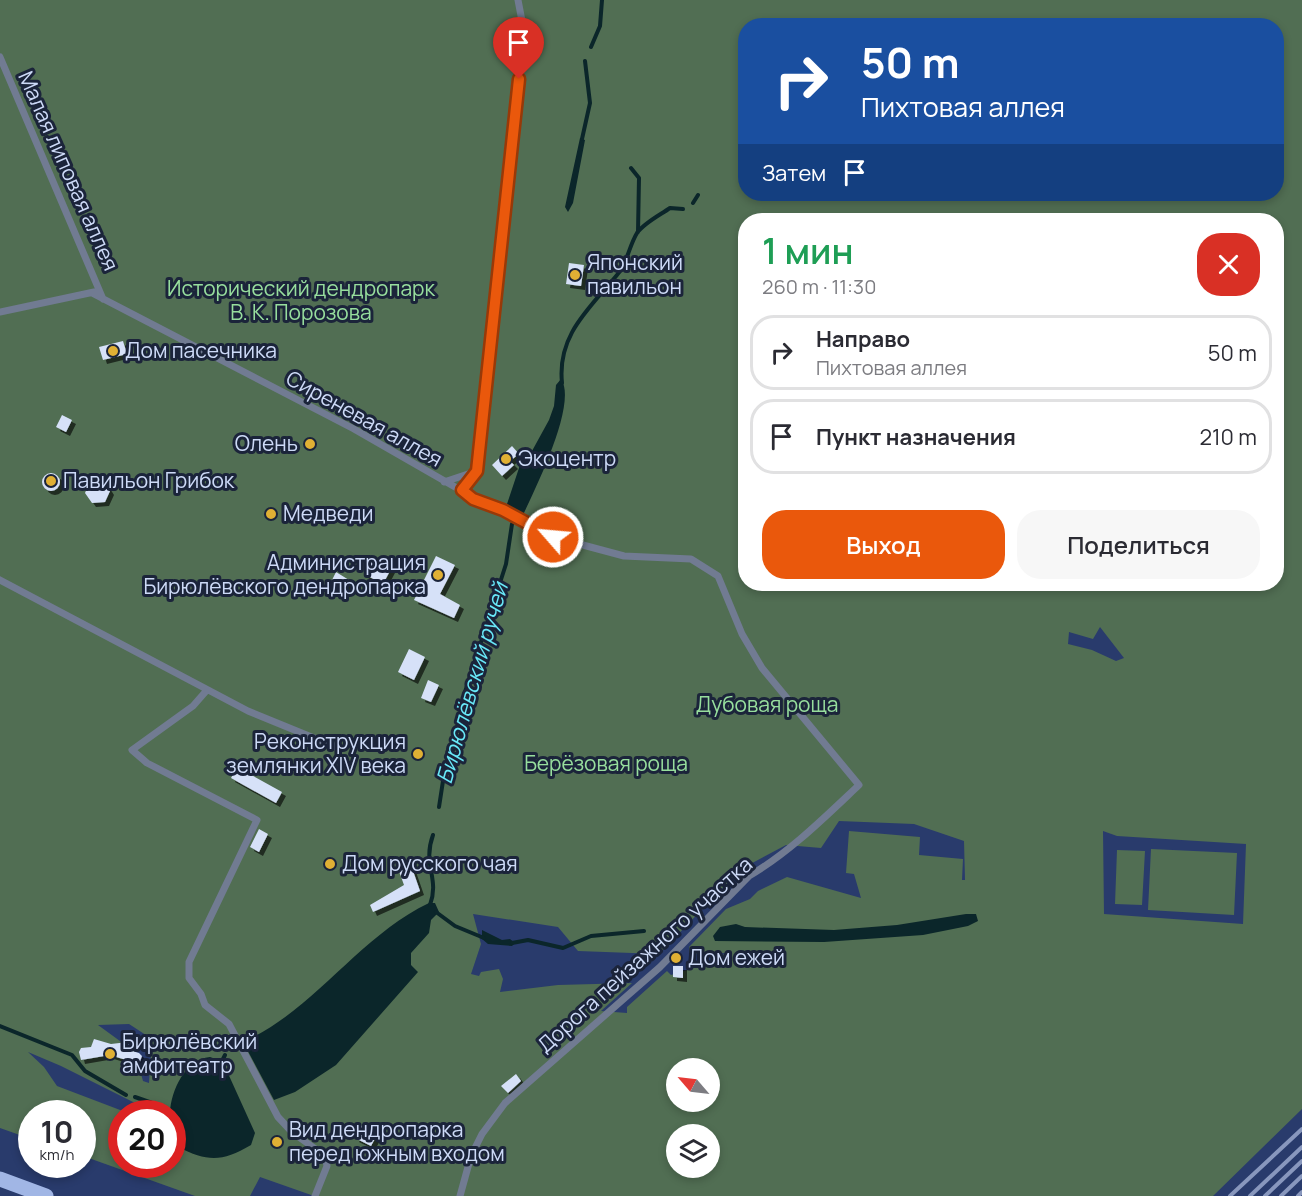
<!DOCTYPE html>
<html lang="ru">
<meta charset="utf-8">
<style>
:root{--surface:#fff;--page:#f7f7f7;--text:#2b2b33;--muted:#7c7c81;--line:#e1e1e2;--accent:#ea580c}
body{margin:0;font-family:Manrope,sans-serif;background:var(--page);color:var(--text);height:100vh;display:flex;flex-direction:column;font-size:22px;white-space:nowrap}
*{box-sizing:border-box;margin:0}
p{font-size:20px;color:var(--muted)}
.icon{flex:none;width:33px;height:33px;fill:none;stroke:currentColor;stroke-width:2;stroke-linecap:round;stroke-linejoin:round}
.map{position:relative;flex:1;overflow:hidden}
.details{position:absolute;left:738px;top:213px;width:546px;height:378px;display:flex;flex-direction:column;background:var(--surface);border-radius:24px;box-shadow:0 3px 9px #0003}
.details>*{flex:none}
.hud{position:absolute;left:738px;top:18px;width:546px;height:183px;border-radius:24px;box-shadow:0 3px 9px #0003;background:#1a4fa0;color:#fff;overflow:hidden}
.needle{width:39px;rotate:298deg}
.controls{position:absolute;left:666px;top:1058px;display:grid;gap:12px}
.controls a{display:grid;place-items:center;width:54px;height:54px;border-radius:50%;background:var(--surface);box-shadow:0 3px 9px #0003;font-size:30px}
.speed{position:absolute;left:18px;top:1100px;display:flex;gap:12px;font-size:30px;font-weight:700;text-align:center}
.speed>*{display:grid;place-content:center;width:78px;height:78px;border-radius:50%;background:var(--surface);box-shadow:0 3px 9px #0003;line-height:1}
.speed small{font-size:15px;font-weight:400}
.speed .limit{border:9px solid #d22;background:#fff;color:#111}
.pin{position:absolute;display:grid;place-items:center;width:51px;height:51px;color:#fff;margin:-62px -26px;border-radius:50% 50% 50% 0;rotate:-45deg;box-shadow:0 0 6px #0007}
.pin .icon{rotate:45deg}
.me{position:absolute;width:66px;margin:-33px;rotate:297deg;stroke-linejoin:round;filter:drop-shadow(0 0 4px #0008)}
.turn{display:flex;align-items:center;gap:21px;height:126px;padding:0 24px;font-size:27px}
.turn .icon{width:78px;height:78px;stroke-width:2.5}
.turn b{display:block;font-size:42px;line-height:51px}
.then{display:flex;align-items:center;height:57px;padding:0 24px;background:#0003;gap:12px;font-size:22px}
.round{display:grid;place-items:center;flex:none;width:63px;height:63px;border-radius:24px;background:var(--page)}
.headline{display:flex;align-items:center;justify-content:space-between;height:102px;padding:0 24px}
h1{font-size:36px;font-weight:600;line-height:45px;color:#1e9e55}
.action{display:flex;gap:12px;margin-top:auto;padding:12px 24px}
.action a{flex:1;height:69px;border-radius:24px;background:var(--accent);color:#fff;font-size:24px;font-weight:600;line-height:69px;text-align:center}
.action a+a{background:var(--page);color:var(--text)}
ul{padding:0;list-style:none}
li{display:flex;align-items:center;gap:18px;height:75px;margin:0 12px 9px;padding:0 12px;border:3px solid var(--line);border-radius:24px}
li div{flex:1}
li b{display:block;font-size:22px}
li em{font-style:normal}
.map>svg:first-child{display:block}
</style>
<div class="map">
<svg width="1302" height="1196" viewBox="0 0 1302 1196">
<defs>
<filter id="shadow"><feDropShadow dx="4" dy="4" stdDeviation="0" flood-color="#0009"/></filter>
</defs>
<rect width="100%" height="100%" fill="#293b6c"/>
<path fill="#516e53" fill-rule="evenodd" d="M0,0H1302V1109L1213,1196H314L260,1177L250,1196H195L83,1156L82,1113H32L31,1139L0,1128ZM746,26H1276V194H746ZM746,220H1276V584H746ZM1100,627L1124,658L1116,661L1092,650L1068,644L1069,632L1093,639ZM839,821L914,824L964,841L965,880H962L963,859L919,855L920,837L849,831L846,873L854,874L861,898L787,877L758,891L750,899L726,909L689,947V954L726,953L707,964L671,975L667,971L627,1007V1013L601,1011L632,983L558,985L500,992L503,979L499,969L481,972L479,976L471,974L481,944L473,914L558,927L578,951L659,954L741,869L786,845L821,848ZM1103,831L1117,836L1246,844L1243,924L1104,914ZM129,1024L152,1039L149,1083L143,1081L135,1052L98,1025ZM28,1052L61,1066L147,1109L148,1113H172V1164H122V1113H128L57,1086L44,1067ZM676,1068H710V1101H676ZM676,1134H710V1167H676Z
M1151,849L1237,853L1234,915L1148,910Z
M1117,850L1145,851L1142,905L1115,904Z"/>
<path fill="#0b262a" d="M580,138L585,140L573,203L568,212L565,207Z
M561,379C578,403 535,489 523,515H515L507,504L520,465L532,451L549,420L554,406L556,385Z
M429,903H435L439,912L431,920L429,933L411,953V965L418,972L336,1065L295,1092L274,1100L243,1042C315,1010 358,937 429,903Z
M966,914H976L978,921L968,926L923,935L824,942L715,941L713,936L720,927L736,924L745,927L834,930L897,925Z
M482,930L502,940L510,939L515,943L512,946L488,944L482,939Z
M210,1057L221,1061L226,1069L255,1133L251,1145C222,1162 208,1162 178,1147L173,1133L172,1113H170C171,1090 185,1060 210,1057Z"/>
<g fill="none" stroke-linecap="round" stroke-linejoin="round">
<path stroke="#0b262a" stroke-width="4" d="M591,47L600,26L602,0
M582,139L590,103L585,61
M631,168L639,178L638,232
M693,203L698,195
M562,383C557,335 589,309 617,275C627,264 629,246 637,233C644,223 660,215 670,208L683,209
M439,807L445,768L451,752L461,741V711L465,692L506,564L512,524
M430,905C440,878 422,865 433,835
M436,912L455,926L484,938
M512,943L528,940L563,948L591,936L644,931
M0,1026L72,1055L85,1071L126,1095
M220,1065L225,1055
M135,1097L155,1104"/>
</g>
<path fill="#d6e1f8" filter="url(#shadow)" d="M569,263L584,265L581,286L566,284Z
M123,341L127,354L103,360L99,347Z
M62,415L72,420L66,432L56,427Z
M512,446L519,454L510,461L514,465L502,476L492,465Z
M42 482a9 9 0 1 1 18 0a9 9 0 1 1-18 0Z
M103,480L110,491L105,502L92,503L85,493L90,481Z
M436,556L455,565L440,594L460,605L454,618L414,600Z
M372,559L391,569L383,584L364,574Z
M336,572L349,580L342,593L329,586Z
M409,649L425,657L414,680L398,672Z
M428,680L439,685L431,702L421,698Z
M237,767L282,792L276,803L231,778Z
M259,829L268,834L259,852L250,847Z
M396,863L412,868L420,891L373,912L370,905L404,885Z
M673,966H683V978L673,977Z
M94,1039L111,1044L128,1042L129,1050L139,1053L142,1056L139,1064L110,1055L81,1060L79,1052L81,1048L91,1047Z
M516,1074L521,1081L508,1093L501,1086Z
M363,1123L379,1131L371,1146L355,1138Z"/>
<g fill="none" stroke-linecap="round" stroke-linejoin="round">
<path stroke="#717b92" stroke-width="7" d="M0,57L103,299
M92,293L354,429L462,491L473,499L503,510L553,537L624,556L691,559L718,576L742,634L762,668L859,785C825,817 790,852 749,876L660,967L505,1103L482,1134L471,1156L460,1196
M0,312L94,292
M444,482L477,471
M462,491L477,471L479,452L521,59L522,21L518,0
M0,580L248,711L336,747
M207,690L193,706L132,750L147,763L257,820L189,962V978L201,994L205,1005L229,1024L278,1117L292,1132L325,1156L327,1166L315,1196"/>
<path stroke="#a1b6e5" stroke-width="15" d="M0,1179L46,1196"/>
<path stroke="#8897bd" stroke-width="4" d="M1230,1196L1302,1129
M1250,1196L1302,1147
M1265,1196L1302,1161
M1281,1196L1302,1176
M1298,1196L1302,1192"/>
</g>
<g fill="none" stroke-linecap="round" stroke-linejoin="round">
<defs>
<path id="route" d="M519,79L479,452L477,471L462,490L473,499L503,510L553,537"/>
</defs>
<use href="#route" stroke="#983908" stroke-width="15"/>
<use href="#route" stroke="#ea580c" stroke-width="10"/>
</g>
<g fill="#e0b034" stroke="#1b243a" stroke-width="2">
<circle cx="575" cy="275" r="6"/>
<circle cx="113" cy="351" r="6"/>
<circle cx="310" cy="444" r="6"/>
<circle cx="506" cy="459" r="6"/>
<circle cx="51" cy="481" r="6"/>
<circle cx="271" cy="514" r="6"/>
<circle cx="438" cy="575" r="6"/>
<circle cx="418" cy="754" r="6"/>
<circle cx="330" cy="864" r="6"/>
<circle cx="676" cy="958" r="6"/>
<circle cx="110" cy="1054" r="6"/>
<circle cx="277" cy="1142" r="6"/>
</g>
<g text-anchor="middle" stroke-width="6" stroke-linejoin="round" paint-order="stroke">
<g font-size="21" fill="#cddaf7" stroke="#1b243a">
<text transform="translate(68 171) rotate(66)" y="7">Малая липовая аллея</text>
<text transform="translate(364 419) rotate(29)" y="7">Сиреневая аллея</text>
<text transform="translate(645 955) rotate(-42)" y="7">Дорога пейзажного участка</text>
</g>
<g font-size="21" fill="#cddaf7" stroke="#1b243a" text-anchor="start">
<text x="587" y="270">Японcкий<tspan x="587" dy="24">павильон</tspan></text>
<text x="125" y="358">Дом пасечника</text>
<text x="298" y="451" text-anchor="end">Олень</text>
<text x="518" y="466">Экоцентр</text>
<text x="63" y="488">Павильон Грибок</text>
<text x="283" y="521">Медведи</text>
<text x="426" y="570" text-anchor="end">Администрация<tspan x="426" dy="24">Бирюлёвского дендропарка</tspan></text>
<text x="406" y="749" text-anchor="end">Реконструкция<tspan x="406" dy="24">землянки XIV века</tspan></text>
<text x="342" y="871">Дом русского чая</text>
<text x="688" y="965">Дом ежей</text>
<text x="122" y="1049">Бирюлёвский<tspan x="122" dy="24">амфитеатр</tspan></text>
<text x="289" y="1137">Вид дендропарка<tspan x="289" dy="24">перед южным входом</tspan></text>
</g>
<g font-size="21" fill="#97de9d" stroke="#1b243a">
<text x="301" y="296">Исторический дендропарк<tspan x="301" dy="24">В. К. Порозова</tspan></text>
<text x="767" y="712">Дубовая роща</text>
<text x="606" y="771">Берёзовая роща</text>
</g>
<g font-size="22" font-style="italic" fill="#69e9f9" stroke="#1b243a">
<text transform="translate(472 683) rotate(-74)" y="8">Бирюлёвский ручей</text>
</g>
</g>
</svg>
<div class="controls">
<a><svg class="needle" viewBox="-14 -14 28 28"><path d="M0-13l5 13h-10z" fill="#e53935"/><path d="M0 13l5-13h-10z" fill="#7c7c81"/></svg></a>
<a><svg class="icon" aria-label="layers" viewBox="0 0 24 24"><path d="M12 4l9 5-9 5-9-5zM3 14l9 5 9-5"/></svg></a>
</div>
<div class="speed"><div>10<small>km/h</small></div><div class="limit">20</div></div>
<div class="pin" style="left:519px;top:79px;background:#d93025"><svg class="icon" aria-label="arrive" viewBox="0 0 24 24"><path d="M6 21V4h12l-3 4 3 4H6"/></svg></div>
<svg class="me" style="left:553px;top:537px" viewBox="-20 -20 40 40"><circle r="17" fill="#ea580c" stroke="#fff" stroke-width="3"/><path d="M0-11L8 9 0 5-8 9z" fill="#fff"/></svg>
<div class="hud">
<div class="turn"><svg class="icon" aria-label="right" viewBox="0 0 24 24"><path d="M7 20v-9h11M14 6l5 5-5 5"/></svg><div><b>50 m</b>Пихтовая аллея</div></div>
<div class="then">Затем<svg class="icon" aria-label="arrive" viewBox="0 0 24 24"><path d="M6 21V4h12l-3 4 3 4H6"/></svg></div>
</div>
<section class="details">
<div class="headline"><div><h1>1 мин</h1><p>260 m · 11:30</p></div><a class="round" style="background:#d93025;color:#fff"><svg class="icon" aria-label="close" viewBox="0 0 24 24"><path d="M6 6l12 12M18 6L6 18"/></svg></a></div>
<ul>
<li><svg class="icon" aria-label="right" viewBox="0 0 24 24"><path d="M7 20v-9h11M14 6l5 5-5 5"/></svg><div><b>Направо</b><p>Пихтовая аллея</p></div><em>50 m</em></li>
<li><svg class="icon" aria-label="arrive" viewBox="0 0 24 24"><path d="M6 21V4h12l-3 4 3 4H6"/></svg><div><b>Пункт назначения</b></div><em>210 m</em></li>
</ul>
<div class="action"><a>Выход</a><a>Поделиться</a></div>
</section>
</div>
